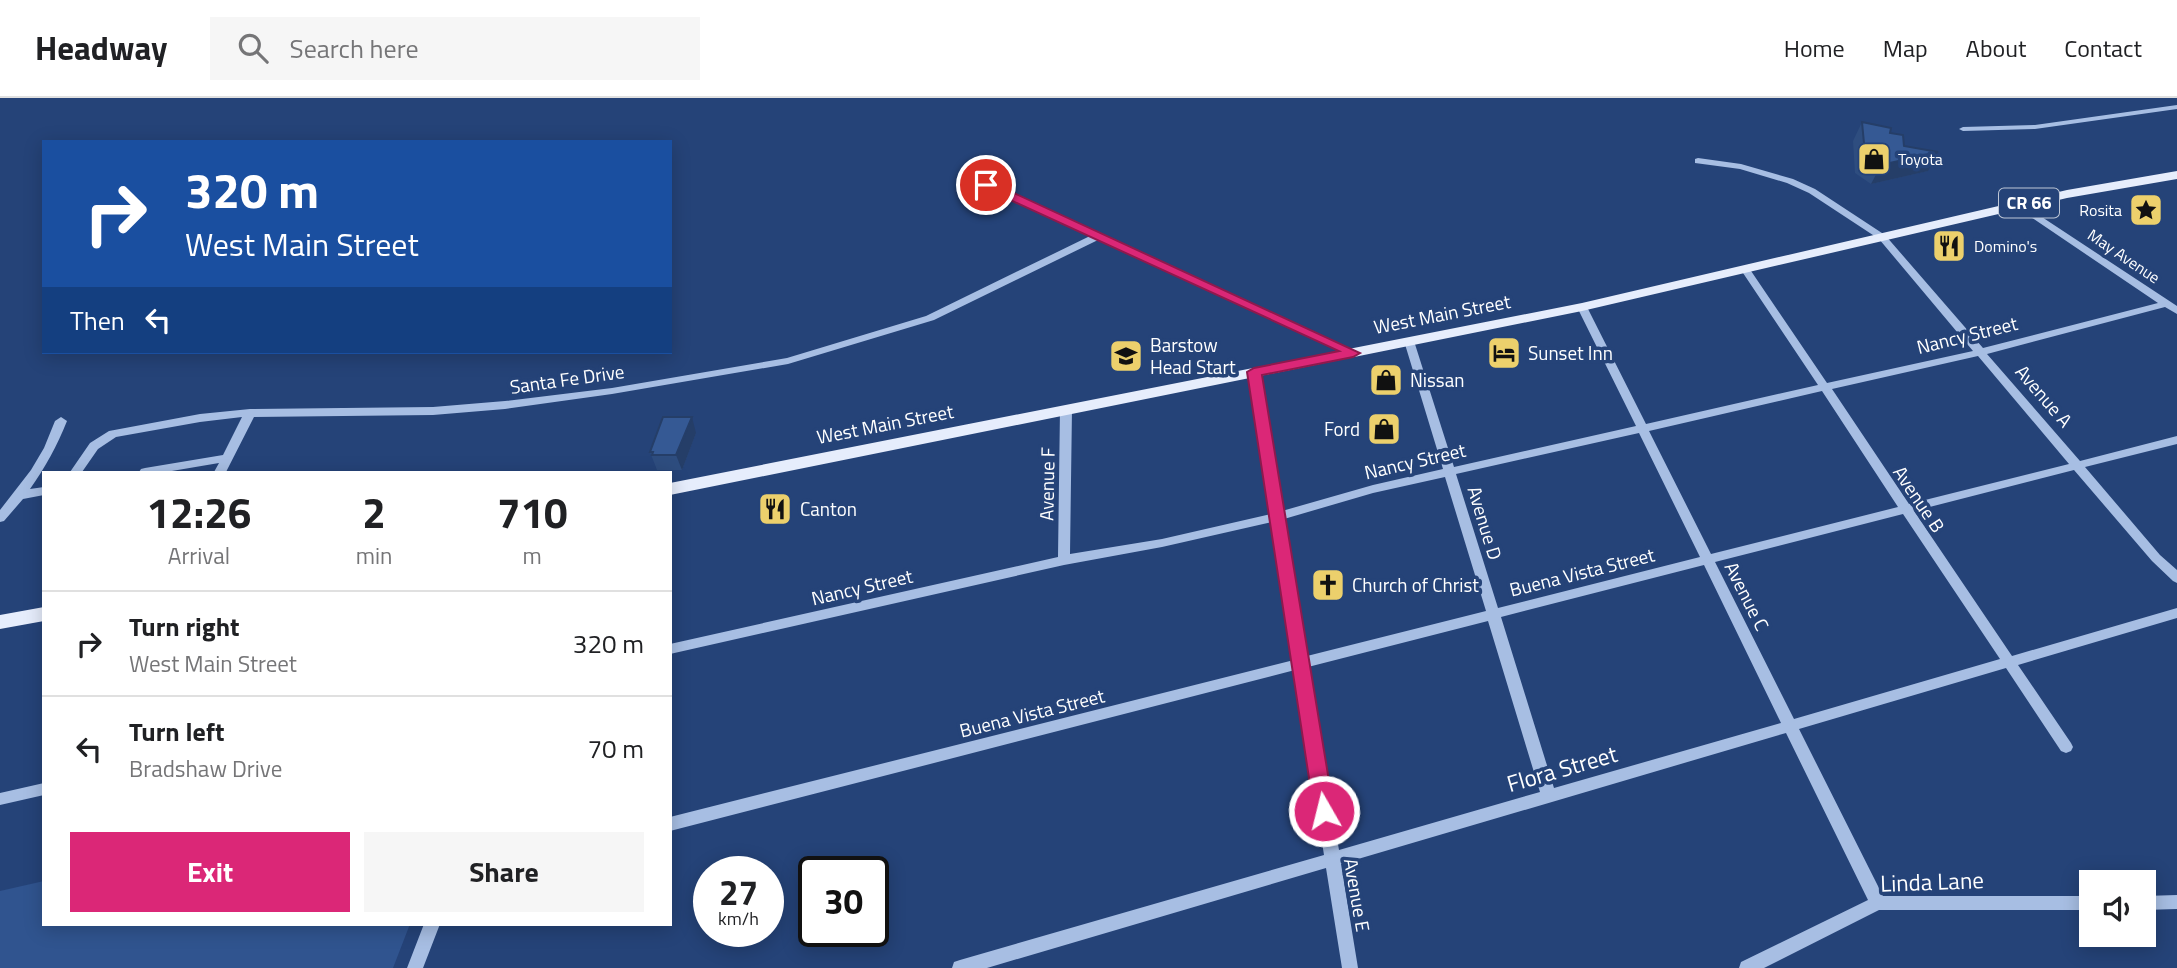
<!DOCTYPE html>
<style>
:root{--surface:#fff;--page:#f6f6f6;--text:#202124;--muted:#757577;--line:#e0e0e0;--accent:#db2777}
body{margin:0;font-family:"Titillium Web",sans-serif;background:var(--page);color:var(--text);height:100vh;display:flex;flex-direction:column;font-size:26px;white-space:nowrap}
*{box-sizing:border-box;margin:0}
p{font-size:23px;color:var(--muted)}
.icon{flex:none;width:38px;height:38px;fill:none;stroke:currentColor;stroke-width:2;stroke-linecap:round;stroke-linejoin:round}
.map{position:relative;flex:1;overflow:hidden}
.panel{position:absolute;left:42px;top:373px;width:630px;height:455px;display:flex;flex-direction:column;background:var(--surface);border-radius:0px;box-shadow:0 4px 18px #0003}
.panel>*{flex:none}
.top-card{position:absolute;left:42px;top:42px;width:630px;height:214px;border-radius:0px;box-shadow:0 4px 18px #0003;background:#1a4fa0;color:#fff;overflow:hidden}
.fabs{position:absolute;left:2079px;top:772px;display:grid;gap:14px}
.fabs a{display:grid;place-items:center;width:77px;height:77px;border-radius:0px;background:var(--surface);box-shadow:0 4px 18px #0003;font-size:35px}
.speed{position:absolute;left:693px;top:758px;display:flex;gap:14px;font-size:35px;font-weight:700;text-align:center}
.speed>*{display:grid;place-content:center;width:91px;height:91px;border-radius:50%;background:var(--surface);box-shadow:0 4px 18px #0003;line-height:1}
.speed small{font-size:18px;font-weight:400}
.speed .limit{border:4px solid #111;border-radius:10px;background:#fff;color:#111}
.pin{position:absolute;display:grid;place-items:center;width:60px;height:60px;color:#fff;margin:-30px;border:4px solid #fff;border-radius:50%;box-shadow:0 2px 7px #0007}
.me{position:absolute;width:77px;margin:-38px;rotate:352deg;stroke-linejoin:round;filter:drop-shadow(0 0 5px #0008)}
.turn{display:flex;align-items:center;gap:24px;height:147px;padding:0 28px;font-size:32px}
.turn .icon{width:91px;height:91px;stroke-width:2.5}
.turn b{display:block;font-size:49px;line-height:60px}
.then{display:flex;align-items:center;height:66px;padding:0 28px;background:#0003;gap:14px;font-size:26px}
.eta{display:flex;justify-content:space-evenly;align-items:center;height:119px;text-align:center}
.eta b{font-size:42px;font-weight:700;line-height:49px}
.action{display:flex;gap:14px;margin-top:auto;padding:14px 28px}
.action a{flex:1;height:80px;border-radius:0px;background:var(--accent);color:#fff;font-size:28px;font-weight:700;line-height:80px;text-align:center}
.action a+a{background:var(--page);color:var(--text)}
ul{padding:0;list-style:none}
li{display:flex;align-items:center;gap:21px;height:105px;padding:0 28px;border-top:2px solid var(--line)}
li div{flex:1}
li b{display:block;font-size:26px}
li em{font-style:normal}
header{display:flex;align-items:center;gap:42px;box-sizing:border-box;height:98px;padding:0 35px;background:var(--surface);border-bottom:2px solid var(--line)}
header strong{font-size:33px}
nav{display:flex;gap:38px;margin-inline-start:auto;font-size:24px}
.search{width:490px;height:63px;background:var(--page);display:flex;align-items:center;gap:18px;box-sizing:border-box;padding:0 24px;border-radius:0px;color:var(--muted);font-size:26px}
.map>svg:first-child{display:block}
</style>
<header>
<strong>Headway</strong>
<div class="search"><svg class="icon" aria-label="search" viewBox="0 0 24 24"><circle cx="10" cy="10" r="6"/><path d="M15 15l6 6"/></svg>Search here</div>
<nav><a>Home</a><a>Map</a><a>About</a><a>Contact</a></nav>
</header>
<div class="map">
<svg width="2177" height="870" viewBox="0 0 2177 870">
<rect width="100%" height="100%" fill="#254378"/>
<path fill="#30548f" d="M44,783V826H410L393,870H0V793Z"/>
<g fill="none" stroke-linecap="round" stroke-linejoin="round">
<path fill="#a7bee3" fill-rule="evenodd" d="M2177,7V11L2035,31L1963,33L1959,31L1963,29L2035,27Z
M1698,60L1741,66L1793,81L1815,91L1885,137L1983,250L2158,205L2016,109L2014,107L2019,104L2177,208V216L2165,209L1987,256L2080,363L2177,338V346L2085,369L2160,457L2177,472V485L2173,483L2152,463L2074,372L1914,413L2012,558L2177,510V520L2018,567L2071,645L2073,649L2071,653L2066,655L2061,653L2006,570L1799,631L1883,798H2091V812H1879L1764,870H1739L1741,864L1868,802L1786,635L1341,766L1358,870H1342L1326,770L987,870H952L954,864L960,862L1324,757L1295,572L670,733V719L1294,562L1272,424L1162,449L1064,467L670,556V546L1058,459L1060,311L1062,308H1070L1072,311L1070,456L1162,441L1271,416L1249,274L1254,271L1259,274L1282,413L1373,387L1443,371L1404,243L1409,240L1414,243L1454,369L1636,328L1577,209L1582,206L1587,209L1646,326L1818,287L1741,172L1746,169L1749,170L1827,285L1973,253L1879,141L1809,95L1787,85L1740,71L1695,65V61ZM1978,258L2069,366L1909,406L1832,291ZM1822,293L1898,409L1711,456L1649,333ZM1639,335L1700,459L1498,510L1456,376ZM1445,379L1486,513L1307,558L1284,421L1373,395ZM1903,416L2000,561L1794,621L1715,464ZM1704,467L1781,625L1554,690L1501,519ZM1488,523L1540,694L1339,752L1308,569Z
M986,84L1358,255L1357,257H1349L1098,142L934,222L788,266L612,296L505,311L433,317L254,319L226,374H214L219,365L166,374H139L141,371L145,370L223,357L242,319L200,324L116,339L98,351L82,374H70L90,345L109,333L200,316L250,311L433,309L505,303L612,290L787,260L926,218L1090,138L983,89V85Z
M61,319L67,323C57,348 45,370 30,391L44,389V397L23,401L4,423L0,424V412L31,372L44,350L55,323Z
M44,685V697L0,707V695Z
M2177,797V811L2144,812V798Z
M424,826H440L423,870H407Z"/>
<path fill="#e6edfc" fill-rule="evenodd" d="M2177,73V81L2067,100L1582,213L670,397V385L1582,205L2067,92Z
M44,509V523L0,531V517Z"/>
</g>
<path fill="#2e4d7f" d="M1862,24L1904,48L1928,73L1871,86L1855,75L1853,43Z
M696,335L682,372H657L650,354Z"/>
<path fill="#253e68" d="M1938,54L1928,73L1871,86L1881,67Z
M692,319L696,335L682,372L676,357Z"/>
<path fill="#355994" stroke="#253e68" stroke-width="2" d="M1862,24L1891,30L1890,35L1903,37L1904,48L1938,54L1881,67L1865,56Z
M663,319H692L676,357H652L653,354H650Z"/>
<path fill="#db2777" stroke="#8e194d" stroke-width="2" d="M982,84H990L1360,255L1353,259L1262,277L1334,713L1331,719L1324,721L1317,719L1314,713L1247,274L1254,270L1339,253L982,89Z"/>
<defs>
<symbol id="shop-square" viewBox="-11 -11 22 22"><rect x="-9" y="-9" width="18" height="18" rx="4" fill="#ecd06c" stroke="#254378"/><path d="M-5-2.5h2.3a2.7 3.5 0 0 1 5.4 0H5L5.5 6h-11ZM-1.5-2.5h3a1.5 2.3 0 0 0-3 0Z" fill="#111"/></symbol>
<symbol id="sight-square" viewBox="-11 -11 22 22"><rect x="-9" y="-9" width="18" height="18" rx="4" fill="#ecd06c" stroke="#254378"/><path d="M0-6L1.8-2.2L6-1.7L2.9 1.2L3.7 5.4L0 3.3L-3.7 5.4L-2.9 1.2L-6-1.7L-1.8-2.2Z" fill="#111"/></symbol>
<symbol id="restaurant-square" viewBox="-11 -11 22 22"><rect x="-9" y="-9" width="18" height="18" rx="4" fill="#ecd06c" stroke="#254378"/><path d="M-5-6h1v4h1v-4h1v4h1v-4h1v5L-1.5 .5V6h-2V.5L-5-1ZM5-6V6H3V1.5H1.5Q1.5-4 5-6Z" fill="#111"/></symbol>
<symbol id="hotel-square" viewBox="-11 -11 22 22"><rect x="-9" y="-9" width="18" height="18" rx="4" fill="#ecd06c" stroke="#254378"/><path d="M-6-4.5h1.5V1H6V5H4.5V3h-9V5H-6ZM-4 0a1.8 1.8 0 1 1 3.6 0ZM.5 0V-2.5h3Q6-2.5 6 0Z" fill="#111"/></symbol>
<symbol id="school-square" viewBox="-11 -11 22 22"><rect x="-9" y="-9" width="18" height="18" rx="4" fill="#ecd06c" stroke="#254378"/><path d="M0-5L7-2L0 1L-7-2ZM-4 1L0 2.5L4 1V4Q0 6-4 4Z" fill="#111"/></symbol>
<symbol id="church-square" viewBox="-11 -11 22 22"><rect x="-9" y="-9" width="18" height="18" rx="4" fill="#ecd06c" stroke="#254378"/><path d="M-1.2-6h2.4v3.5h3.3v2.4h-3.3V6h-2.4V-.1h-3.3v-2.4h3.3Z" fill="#111"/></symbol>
</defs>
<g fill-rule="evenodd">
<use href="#shop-square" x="1855" y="42" width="38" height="38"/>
<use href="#sight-square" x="2127" y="93" width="38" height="38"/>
<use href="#restaurant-square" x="1930" y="129" width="38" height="38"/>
<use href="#hotel-square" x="1485" y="236" width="38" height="38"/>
<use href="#school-square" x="1107" y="239" width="38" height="38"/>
<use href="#shop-square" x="1367" y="263" width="38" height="38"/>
<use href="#shop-square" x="1365" y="312" width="38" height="38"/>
<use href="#restaurant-square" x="756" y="392" width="38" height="38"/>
<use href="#church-square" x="1309" y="468" width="38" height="38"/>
</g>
<g text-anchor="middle" stroke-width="7" stroke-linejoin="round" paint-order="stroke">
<g font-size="16" fill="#fff" stroke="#254378" text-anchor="start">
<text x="1898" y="67">Toyota</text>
<text x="2122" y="118" text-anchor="end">Rosita</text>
<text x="1974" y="154">Domino's</text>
</g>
<g font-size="16" fill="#fff" stroke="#254378">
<text transform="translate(2124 158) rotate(34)" y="6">May Avenue</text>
</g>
<rect fill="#254378" stroke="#bec7d6" stroke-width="2" x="1999" y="90.5" width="60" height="29" rx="5"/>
<g font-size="18" font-weight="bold" fill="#fff">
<text x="2029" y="111">CR 66</text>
</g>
<g font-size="19" fill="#fff" stroke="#254378">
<text transform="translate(1442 216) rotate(-11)" y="7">West Main Street</text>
<text transform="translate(1967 237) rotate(-14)" y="7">Nancy Street</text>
<text transform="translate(567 281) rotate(-8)" y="7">Santa Fe Drive</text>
<text transform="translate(2044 298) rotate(49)" y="7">Avenue A</text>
<text transform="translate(885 326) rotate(-11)" y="7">West Main Street</text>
<text transform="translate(1415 363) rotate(-13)" y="7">Nancy Street</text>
<text transform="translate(1047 386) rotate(-89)" y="7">Avenue F</text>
<text transform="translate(1919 401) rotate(56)" y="7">Avenue B</text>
<text transform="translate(1485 425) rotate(73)" y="7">Avenue D</text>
<text transform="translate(1582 474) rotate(-14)" y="7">Buena Vista Street</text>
<text transform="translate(862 489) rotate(-13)" y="7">Nancy Street</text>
<text transform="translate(1747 498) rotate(63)" y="7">Avenue C</text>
<text transform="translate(1032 615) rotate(-14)" y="7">Buena Vista Street</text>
<text transform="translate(1357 797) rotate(80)" y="7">Avenue E</text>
</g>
<g font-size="19" fill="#fff" stroke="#254378" text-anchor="start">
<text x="1150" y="254">Barstow<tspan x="1150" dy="22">Head Start</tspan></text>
<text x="1528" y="262">Sunset Inn</text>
<text x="1410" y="289">Nissan</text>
<text x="1360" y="338" text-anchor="end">Ford</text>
<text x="800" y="418">Canton</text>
<text x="1352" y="494">Church of Christ</text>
</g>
<g font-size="23" fill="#fff" stroke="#254378">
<text transform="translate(1562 671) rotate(-16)" y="8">Flora Street</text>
<text transform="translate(1932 784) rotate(-2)" y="8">Linda Lane</text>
</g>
</g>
</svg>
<div class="fabs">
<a><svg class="icon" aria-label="sound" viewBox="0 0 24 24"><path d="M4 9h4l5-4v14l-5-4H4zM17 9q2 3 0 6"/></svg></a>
</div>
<div class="speed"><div>27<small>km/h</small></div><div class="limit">30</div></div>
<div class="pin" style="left:986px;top:87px;background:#d93025"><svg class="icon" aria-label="arrive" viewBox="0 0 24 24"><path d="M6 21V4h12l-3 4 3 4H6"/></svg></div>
<svg class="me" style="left:1324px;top:713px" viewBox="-20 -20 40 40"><circle r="17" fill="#db2777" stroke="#fff" stroke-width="3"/><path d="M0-11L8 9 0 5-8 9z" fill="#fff"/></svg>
<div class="top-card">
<div class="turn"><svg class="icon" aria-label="right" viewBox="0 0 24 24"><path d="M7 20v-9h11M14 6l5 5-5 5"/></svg><div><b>320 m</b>West Main Street</div></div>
<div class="then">Then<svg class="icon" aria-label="left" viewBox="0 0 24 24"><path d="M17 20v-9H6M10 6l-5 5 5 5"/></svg></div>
</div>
<section class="panel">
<div class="eta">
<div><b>12:26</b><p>Arrival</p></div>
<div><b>2</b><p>min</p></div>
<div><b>710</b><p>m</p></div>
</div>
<ul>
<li><svg class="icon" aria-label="right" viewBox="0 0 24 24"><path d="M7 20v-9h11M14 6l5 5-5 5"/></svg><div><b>Turn right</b><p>West Main Street</p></div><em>320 m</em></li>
<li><svg class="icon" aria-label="left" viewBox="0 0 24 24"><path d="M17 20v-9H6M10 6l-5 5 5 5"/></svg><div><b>Turn left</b><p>Bradshaw Drive</p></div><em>70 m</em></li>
</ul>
<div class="action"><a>Exit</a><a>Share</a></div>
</section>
</div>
